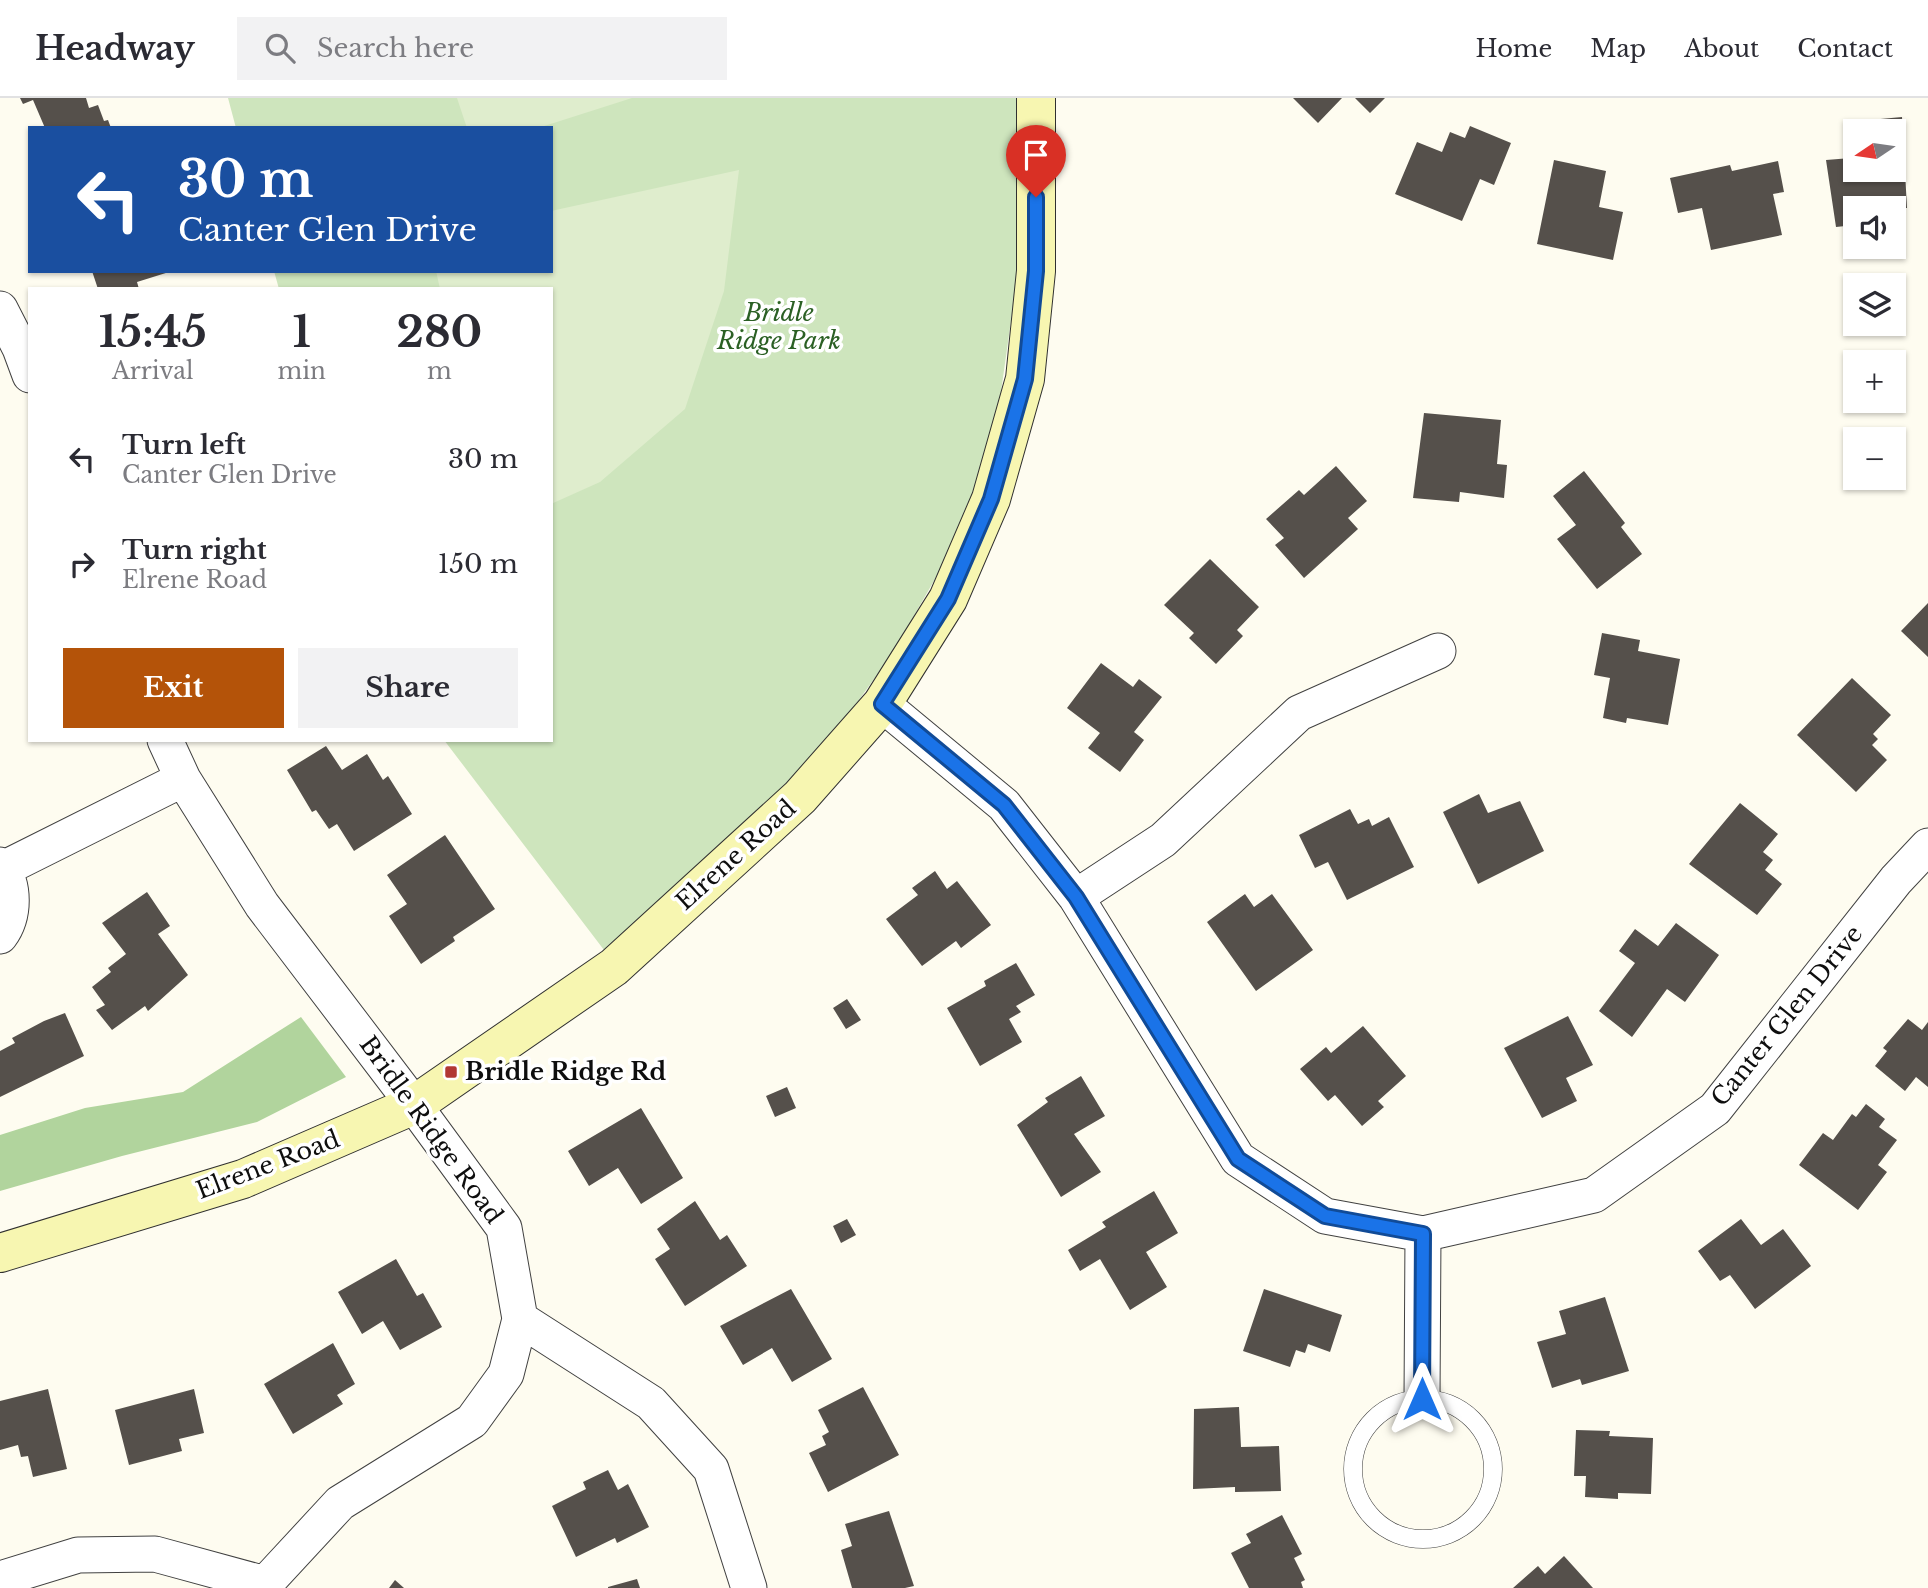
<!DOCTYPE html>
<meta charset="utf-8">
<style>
:root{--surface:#fff;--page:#f2f2f3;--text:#2b2b33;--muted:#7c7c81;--line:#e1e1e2;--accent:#b45309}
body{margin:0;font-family:"Libre Baskerville",serif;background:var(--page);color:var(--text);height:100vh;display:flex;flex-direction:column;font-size:26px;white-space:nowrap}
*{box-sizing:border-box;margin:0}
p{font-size:23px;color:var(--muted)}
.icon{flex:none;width:38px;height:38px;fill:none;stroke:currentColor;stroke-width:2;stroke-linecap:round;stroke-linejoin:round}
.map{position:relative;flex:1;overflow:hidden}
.sheet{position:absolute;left:28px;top:189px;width:525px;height:455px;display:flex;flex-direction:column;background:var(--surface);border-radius:0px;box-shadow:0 2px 5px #0004}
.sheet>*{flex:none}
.top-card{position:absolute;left:28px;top:28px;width:525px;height:147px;border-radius:0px;box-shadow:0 2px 5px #0004;background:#1a4fa0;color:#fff;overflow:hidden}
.needle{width:46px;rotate:257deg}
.tools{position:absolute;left:1843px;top:21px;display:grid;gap:14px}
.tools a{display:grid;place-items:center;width:63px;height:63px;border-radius:0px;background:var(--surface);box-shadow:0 2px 5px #0004;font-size:35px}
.pin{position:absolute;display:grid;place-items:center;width:60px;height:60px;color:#fff;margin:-72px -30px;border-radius:50% 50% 50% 0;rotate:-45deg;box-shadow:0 0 7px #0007}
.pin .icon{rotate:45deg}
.me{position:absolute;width:77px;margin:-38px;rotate:0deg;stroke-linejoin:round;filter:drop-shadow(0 0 5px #0008)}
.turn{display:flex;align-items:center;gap:24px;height:147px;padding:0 35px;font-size:32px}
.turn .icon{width:91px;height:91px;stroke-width:2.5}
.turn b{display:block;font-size:49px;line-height:60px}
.eta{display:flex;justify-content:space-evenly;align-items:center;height:119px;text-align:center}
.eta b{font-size:42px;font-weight:800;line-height:49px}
.button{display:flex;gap:14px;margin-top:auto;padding:14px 35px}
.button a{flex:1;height:80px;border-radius:0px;background:var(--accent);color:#fff;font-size:28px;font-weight:800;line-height:80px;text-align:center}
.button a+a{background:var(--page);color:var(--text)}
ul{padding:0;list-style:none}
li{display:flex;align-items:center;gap:21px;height:105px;padding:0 35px}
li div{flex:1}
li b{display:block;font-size:26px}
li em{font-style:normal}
header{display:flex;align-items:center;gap:42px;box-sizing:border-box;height:98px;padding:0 35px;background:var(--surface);border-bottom:2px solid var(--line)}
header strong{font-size:33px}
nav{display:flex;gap:38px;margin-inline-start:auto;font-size:24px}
.search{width:490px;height:63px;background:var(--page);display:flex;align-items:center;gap:18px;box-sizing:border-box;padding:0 24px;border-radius:0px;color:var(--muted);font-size:26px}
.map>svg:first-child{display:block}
</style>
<header>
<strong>Headway</strong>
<div class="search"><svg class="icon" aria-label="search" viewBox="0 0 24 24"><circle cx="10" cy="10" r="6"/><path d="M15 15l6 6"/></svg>Search here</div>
<nav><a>Home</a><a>Map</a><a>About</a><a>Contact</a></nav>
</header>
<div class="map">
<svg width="1928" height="1490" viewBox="0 0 1928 1490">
<rect width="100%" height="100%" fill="#fefcf0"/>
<path fill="#cee5bd" d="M228,0H1019L1017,180L998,315L972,403L939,474L892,556L833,638L757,714L604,852L444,642H551V191H279L274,173H551V30H236Z"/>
<path fill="#b1d49d" d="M301,919L346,979L257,1024L122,1058L0,1093V1037L85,1010L183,994Z"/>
<path fill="#dfedcd" d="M457,0H632L538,30H467Z
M739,72L724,193L685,311L600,384L551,406V191H440L436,173H551V113Z"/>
<path fill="#55504b" d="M20,0H86L89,10L98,7L104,23L108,22L111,30H45L33,2L23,6Z
M1293,0H1342L1318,25Z
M1355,0H1385L1370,15Z
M1902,19L1907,110H1855V127L1836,129L1826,62L1851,60L1849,35H1855V72H1894V33H1860L1859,23Z
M1470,28L1511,45L1494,87L1480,81L1462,123L1395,96L1417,44L1442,54L1450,34L1465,40Z
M1554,62L1606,73L1599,109L1623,114L1613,162L1537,146Z
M1778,63L1784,94L1773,96L1782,137L1711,152L1702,110L1678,115L1670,80L1730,67L1732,73Z
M92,173H168L169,174L137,184L139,191H98Z
M1424,315L1501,322L1497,366L1507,367L1504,400L1460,394L1459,404L1413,400Z
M1336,368L1367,403L1348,420L1358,431L1304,480L1275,447L1284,440L1266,421L1299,392L1304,397Z
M1584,373L1625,425L1621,429L1642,456L1597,491L1557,441L1576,427L1553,398Z
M1210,461L1259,509L1237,532L1243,538L1216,566L1189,540L1194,535L1164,507Z
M1928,505V559L1901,533Z
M1602,535L1640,542L1638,553L1680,561L1668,627L1627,620L1626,625L1603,620L1610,580L1594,577Z
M1101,565L1133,589L1139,581L1162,599L1134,634L1144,642L1120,674L1088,650L1100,635L1067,610Z
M1852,580L1891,617L1873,636L1878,641L1872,647L1887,662L1856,694L1797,637Z
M326,648L342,672L367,656L383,682L388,678L412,716L354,753L337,726L329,731L316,712L312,714L287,672Z
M1479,696L1488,715L1520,703L1544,753L1478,786L1443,714Z
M1740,705L1778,736L1763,754L1773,762L1765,772L1782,786L1757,817L1689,766Z
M1350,711L1358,726L1369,721L1372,728L1389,719L1414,769L1347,802L1328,764L1315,770L1299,737Z
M445,737L495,811L453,839L455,843L421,866L389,818L407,806L387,777Z
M935,773L947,791L957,783L991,827L961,850L956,843L922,868L886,821L918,797L912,790Z
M147,794L170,828L158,836L188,877L148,913L145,908L112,932L96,912L105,907L92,889L111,874L108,870L126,856L102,825Z
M1245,796L1254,809L1272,796L1313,852L1256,893L1207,824Z
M1676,825L1719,857L1685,904L1667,891L1632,939L1599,913L1635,865L1619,853L1635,831L1658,848Z
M1016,865L1035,897L1016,908L1021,914L1009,921L1022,944L980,968L947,910L986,888L984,883Z
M847,901L861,922L846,931L833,910Z
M65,915L84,958L0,999V953L15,945L12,940L44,923Z
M1568,918L1593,967L1566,980L1577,1003L1542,1020L1504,950Z
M1908,921L1922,932L1928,924V989L1916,979L1905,993L1875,968L1887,953L1883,950Z
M1363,928L1406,978L1378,1003L1384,1009L1362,1028L1335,997L1328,1003L1300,971L1326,949L1331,955Z
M1081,978L1105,1018L1074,1036L1101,1074L1061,1099L1017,1027L1048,1004L1045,1000Z
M787,989L796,1010L775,1019L766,998Z
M1866,1006L1885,1021L1879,1029L1897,1042L1878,1067L1887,1074L1858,1112L1799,1067L1823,1035L1833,1042L1852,1016L1856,1019Z
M641,1010L683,1080L641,1106L618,1070L589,1088L568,1053Z
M1154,1093L1178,1135L1146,1154L1167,1189L1130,1212L1100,1161L1080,1173L1068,1152L1106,1129L1102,1124Z
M695,1103L720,1142L727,1137L747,1168L685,1208L655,1161L670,1151L657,1131Z
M847,1121L856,1137L841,1145L833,1128Z
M1741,1121L1761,1147L1783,1131L1811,1168L1755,1211L1730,1177L1720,1183L1698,1153Z
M396,1161L417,1198L423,1195L442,1229L400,1252L383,1223L362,1236L338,1194Z
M791,1191L832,1261L792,1284L772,1250L743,1267L720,1228Z
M1264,1191L1342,1217L1330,1254L1308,1246L1305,1255L1296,1252L1290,1269L1243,1253Z
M1605,1199L1629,1273L1582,1287L1580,1281L1552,1290L1537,1244L1566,1236L1559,1213Z
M333,1245L355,1286L337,1297L343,1306L293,1336L264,1286Z
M863,1289L899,1357L828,1394L809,1355L826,1347L822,1338L829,1334L818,1312Z
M48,1291L67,1371L33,1379L28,1358L21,1359L18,1347L0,1352V1303Z
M194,1291L204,1335L179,1341L182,1353L129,1367L115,1312Z
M1239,1309L1241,1349L1279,1348L1281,1393L1235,1394V1389L1193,1391L1194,1311Z
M1576,1332L1610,1333L1609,1338L1653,1340L1651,1396L1618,1395V1401L1585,1399L1586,1378H1574Z
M608,1372L618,1392L628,1386L649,1429L617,1445L615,1440L576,1459L552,1408L586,1391L583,1384Z
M889,1413L914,1488L905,1490H852L841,1452L852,1448L845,1426Z
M1282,1417L1302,1456L1294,1460L1305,1482L1301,1484L1303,1490H1249L1231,1455L1251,1445L1246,1436Z
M1564,1458L1593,1490H1513L1538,1468L1545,1476Z
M637,1481L640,1490H608V1489Z
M395,1482L404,1490H389Z"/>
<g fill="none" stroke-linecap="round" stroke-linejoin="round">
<defs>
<path id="lane" d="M1353 1371a70 70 0 1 1 140 0a70 70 0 1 1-140 0Z"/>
<path id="street" d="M0,211L20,250L30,277
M882,606L1004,707L1076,799L1238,1061L1325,1118L1423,1136L1594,1097L1715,1011L1896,782L1928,748
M165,642L183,681L262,807L414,1007L504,1130L520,1221L506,1276L472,1323L340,1405L265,1486L264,1490
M0,767C15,787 15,818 0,838
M3,771L183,681
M1076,799L1163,742L1299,615L1438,553
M520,1221L651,1305L711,1371L749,1490
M1422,1301L1423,1136
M0,1481L78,1457L155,1456L265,1486"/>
<path id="secondary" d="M0,1155L243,1081L414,1007L614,869L800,699L882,606L948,501L991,401L1025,281L1036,173V0"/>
</defs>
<use href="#lane" stroke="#414141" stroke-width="19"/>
<use href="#street" stroke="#414141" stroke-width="37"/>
<use href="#secondary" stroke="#303030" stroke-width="40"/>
<use href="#lane" stroke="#fff" stroke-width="18"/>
<use href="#street" stroke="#fff" stroke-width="35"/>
<use href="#secondary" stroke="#f7f6b1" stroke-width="38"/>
</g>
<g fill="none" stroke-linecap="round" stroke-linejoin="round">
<defs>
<path id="route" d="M1036,99V173L1025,281L991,401L948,501L882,606L1004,707L1076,799L1238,1061L1325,1118L1423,1136L1422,1301"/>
</defs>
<use href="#route" stroke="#114b97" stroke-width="18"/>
<use href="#route" stroke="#1a73e8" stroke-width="12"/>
</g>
<rect fill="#b13833" stroke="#fff" stroke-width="2.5" x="444" y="967" width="14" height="14" rx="3.5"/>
<g text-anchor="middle" stroke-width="7" stroke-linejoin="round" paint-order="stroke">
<g font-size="24" font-style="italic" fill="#2b6024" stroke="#fff">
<text x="779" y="223">Bridle<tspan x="779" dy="28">Ridge Park</tspan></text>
</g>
<g font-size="24" fill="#0e0e0e" stroke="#fff">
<text transform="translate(736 757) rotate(-42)" y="8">Elrene Road</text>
<text transform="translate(1787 918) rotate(-51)" y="8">Canter Glen Drive</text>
<text transform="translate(431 1032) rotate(54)" y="8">Bridle Ridge Road</text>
<text transform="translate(268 1067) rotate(-21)" y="8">Elrene Road</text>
</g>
<g font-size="24" font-weight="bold" fill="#0e0e0e" stroke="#fff" text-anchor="start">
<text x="465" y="982">Bridle Ridge Rd</text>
</g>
</g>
</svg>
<div class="tools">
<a><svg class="needle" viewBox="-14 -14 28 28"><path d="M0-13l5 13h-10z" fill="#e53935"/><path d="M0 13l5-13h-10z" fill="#7c7c81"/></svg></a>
<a><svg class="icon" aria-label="sound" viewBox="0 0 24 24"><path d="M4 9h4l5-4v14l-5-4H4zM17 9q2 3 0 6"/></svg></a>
<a><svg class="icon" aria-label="layers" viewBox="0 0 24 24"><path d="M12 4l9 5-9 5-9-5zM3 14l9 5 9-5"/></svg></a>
<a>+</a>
<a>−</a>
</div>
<div class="pin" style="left:1036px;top:99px;background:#d93025"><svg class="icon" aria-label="arrive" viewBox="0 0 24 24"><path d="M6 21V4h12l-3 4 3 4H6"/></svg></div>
<svg class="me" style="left:1422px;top:1301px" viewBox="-20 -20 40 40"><path d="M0-17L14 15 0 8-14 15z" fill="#1a73e8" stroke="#fff" stroke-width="4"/></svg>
<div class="top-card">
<div class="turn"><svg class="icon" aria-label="left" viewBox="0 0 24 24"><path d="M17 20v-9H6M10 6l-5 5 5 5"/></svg><div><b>30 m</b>Canter Glen Drive</div></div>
</div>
<section class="sheet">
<div class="eta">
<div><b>15:45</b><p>Arrival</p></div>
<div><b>1</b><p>min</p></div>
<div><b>280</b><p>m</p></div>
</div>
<ul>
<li><svg class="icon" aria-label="left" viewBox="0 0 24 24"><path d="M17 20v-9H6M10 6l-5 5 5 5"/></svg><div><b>Turn left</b><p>Canter Glen Drive</p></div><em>30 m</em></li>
<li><svg class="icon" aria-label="right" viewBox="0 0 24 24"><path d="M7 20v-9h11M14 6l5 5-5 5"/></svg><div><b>Turn right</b><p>Elrene Road</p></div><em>150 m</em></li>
</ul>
<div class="button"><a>Exit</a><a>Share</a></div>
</section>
</div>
